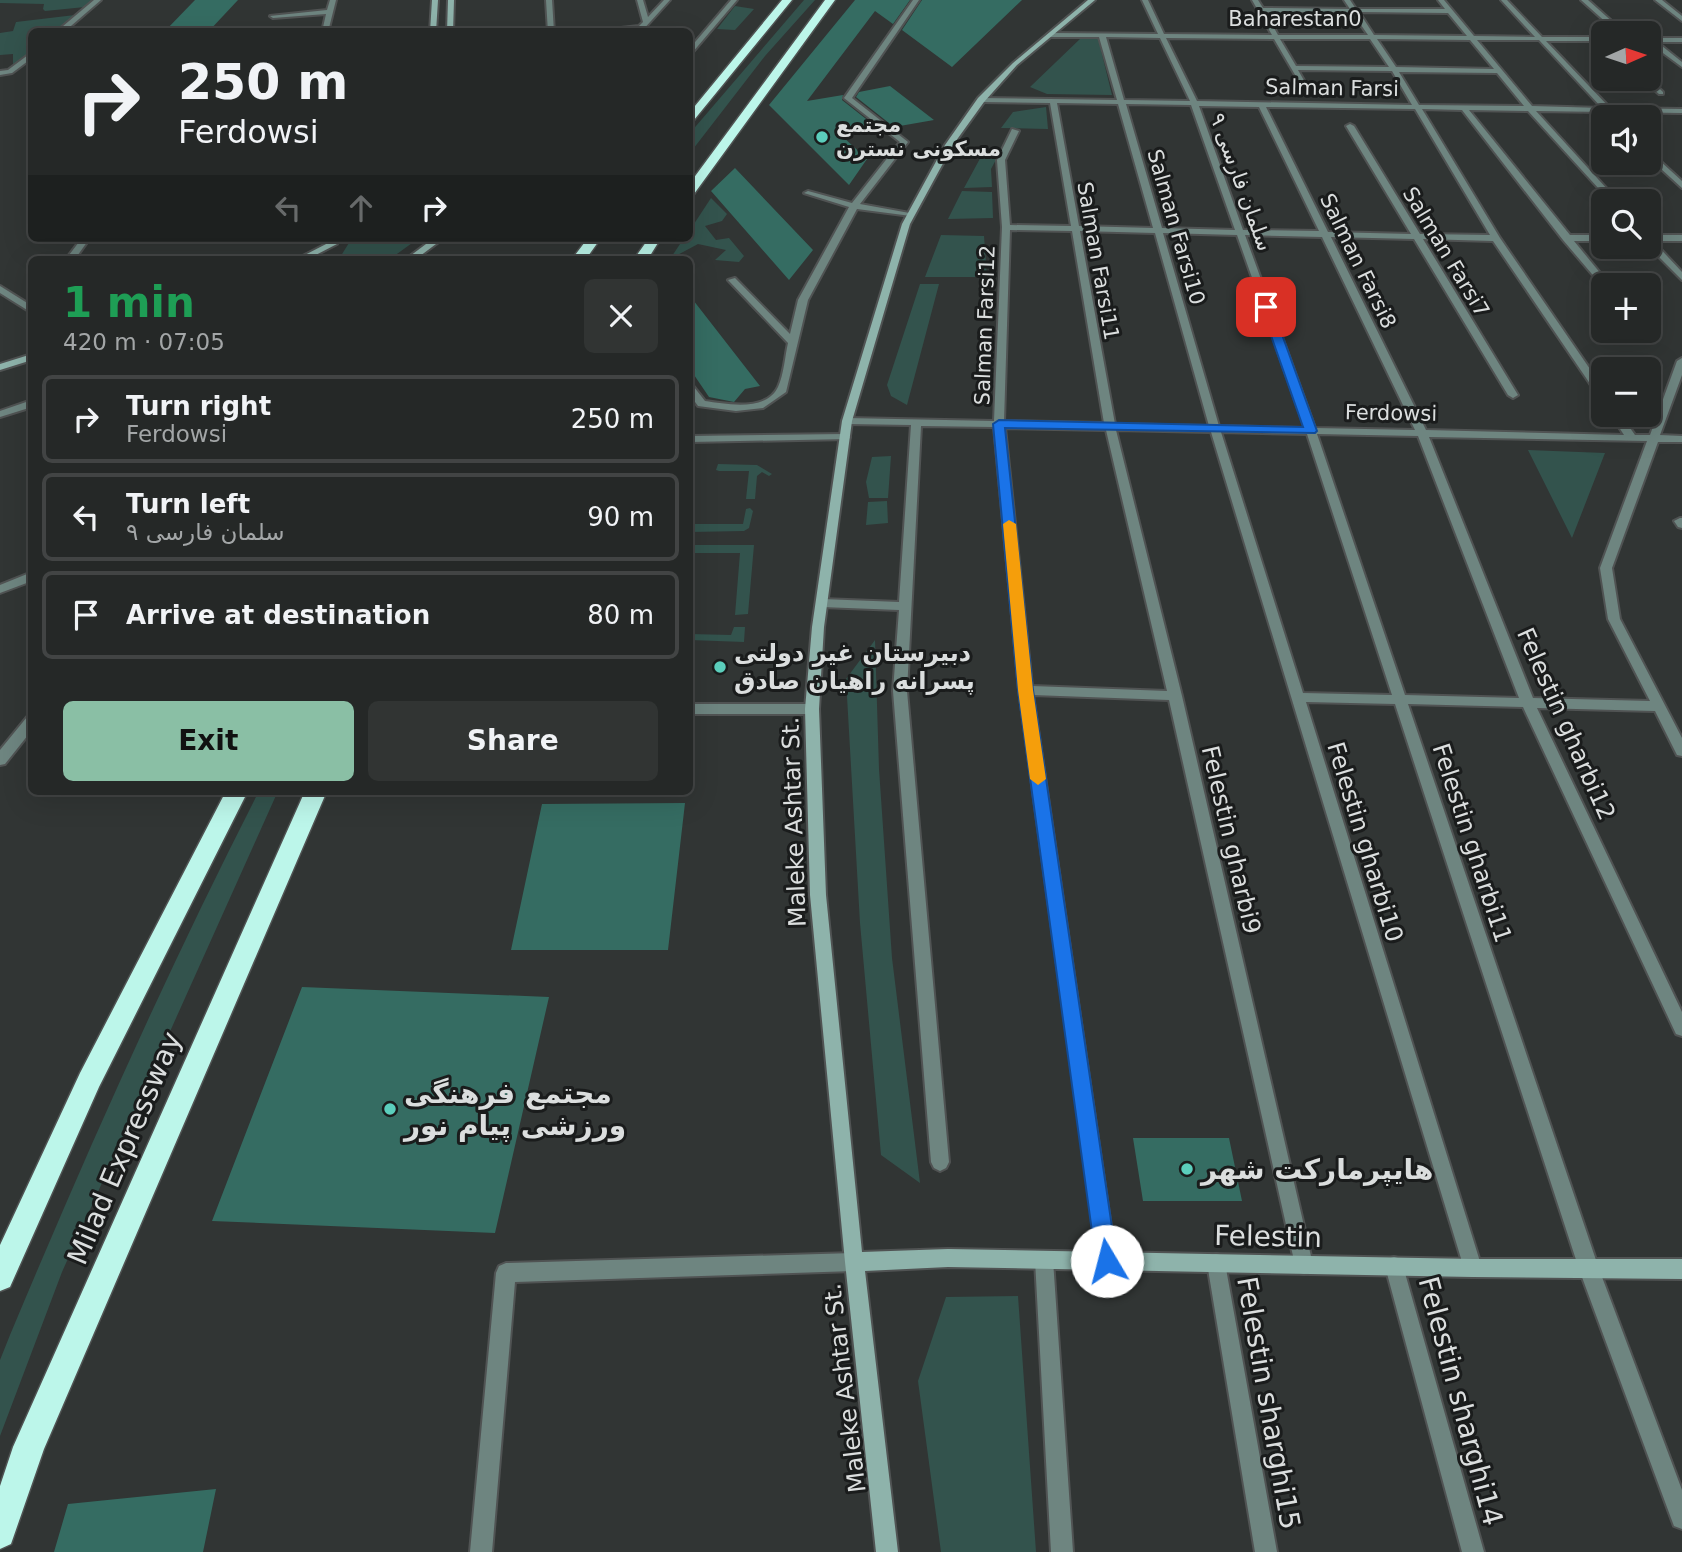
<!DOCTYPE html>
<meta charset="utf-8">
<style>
:root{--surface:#252827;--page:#313433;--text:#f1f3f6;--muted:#a3a6a7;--line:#424444;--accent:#8abfa5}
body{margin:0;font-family:"DejaVu Sans","Noto Sans Arabic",sans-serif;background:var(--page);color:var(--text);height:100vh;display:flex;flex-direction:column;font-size:26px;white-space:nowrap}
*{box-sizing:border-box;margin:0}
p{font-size:23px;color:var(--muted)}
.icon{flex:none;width:38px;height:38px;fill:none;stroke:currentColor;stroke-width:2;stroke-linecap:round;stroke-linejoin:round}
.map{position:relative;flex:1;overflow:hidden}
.side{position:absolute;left:28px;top:256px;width:665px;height:539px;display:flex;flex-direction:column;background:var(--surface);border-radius:10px;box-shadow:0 7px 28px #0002,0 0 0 2px var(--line)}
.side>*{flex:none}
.banner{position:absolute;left:28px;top:28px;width:665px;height:214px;border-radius:10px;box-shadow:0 7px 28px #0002,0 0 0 2px var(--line);background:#252827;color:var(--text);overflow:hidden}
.needle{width:46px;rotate:87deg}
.tools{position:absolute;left:1591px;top:21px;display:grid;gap:14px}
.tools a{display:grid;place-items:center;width:70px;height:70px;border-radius:10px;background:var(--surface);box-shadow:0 7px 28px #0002,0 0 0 2px var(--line);font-size:35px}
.pin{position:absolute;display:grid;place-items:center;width:60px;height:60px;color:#fff;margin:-30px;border-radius:14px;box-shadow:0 4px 10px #0006}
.me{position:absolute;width:77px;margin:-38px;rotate:352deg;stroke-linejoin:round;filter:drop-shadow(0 0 5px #0008)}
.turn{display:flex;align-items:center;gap:24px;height:147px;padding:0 35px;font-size:32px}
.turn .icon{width:91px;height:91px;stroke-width:2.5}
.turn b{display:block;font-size:49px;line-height:60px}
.lanes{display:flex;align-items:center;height:66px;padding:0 35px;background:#0003;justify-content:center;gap:35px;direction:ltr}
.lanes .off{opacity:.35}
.round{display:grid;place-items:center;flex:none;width:74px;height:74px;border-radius:10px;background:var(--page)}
.overview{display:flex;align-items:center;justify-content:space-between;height:119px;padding:0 35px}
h1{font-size:42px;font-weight:700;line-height:52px;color:#1e9e55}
.primary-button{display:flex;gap:14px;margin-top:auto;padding:14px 35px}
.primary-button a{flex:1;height:80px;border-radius:10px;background:var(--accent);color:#111;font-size:28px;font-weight:700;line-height:80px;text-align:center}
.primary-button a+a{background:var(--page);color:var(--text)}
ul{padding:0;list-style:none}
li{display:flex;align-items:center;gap:21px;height:88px;margin:0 14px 10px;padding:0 21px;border:4px solid var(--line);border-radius:10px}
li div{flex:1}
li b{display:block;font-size:26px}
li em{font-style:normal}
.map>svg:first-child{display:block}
</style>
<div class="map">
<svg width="1682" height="1552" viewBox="0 0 1682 1552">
<rect width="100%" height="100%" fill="#313534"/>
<path fill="#33534d" d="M0,0H92L85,7L45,11L43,9L44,4L0,3Z
M804,0H815L765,56L690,153V133Z
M735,6L754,9L735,30L717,29Z
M75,15L56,31L32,32L31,52L18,63L13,64V54L0,55V33L13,31L16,22Z
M1081,38H1098L1112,95L1047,94L1030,87Z
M1046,107L1048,129L1001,128L1013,112Z
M983,153L999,154L991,169L992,187L964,188Z
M962,191L992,192L993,218L948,219Z
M711,198L727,214L722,221L705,226L716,240L729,238L744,256L739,262L715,260L726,250L698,244L670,259L684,238H690V230Z
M941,235L984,236L987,277H925Z
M352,238H419L390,259H339Z
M920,284H939L907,405L891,396L887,385Z
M1528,450L1605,453L1572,538Z
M891,456L888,498H869L866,482L872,457Z
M718,464L757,465L772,474L769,476L762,472L757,476L755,499H746L749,471H719L716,470Z
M887,501L888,523L866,525L868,502Z
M750,508L753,511L749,528L744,531L690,532V524H743L746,509Z
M690,545H754L748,614L735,615L740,553H690Z
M734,627H745L744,642L690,640V634L731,635Z
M875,640L879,769L892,958L920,1183L881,1155L860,923L846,679Z
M259,791H278L62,1272L0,1436V1360L10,1335C87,1151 168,969 259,791Z
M1018,1296L1036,1552H941L918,1381L946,1297Z"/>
<path fill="#356c62" d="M195,0H238L208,32H164Z
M855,0H910L893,24L875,11L807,101L843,95L842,100L880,130L842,136L867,159L849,185L769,105Z
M922,0H1022L952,67L902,30Z
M890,86L934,120L894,127L856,97L859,92Z
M735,168L813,250L789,280L711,191Z
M690,296L760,386L745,389L734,402L709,397L690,369Z
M685,803L668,950H511L542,804Z
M302,987L549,997L495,1233L212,1221Z
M1133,1138H1229L1242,1201H1143Z
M216,1489L203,1552H54L68,1504Z"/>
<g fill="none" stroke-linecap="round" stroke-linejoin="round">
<defs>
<path id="lane" d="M913,0H919L852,98L908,142L860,204L915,214L911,216L857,209L808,300L786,392L763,408L736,411L698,406L690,395V386L694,387L705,401C727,404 766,412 778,387C784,374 785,356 788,343L728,280L735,278L790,334L798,300L849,207L804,193L808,191L852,203L900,142L844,98Z"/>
<path id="street" d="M94,0H101L64,32H56Z
M330,0H336L328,32H322L326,14L273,18L270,16L327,10Z
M546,0H552L554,32H548Z
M637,0H643L648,17L664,0H670L641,32H585L639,26L643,22Z
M731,0H737L692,53L690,54V48Z
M1142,0H1148L1164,34L1272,35L1252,0H1258L1263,8L1350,9L1344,0H1350L1356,9H1445L1438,0H1444L1474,36L1535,37L1501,0H1507L1542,37H1603V41H1546L1610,108L1682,109V113L1614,112L1611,115L1606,112L1536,111L1618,201H1610L1528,111L1469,110L1570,235H1603V241H1574L1610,285H1603V287L1563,240L1462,110L1422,109L1500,238L1603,388V398L1599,397L1493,241L1423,239L1518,395L1513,398L1508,395L1414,239L1331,237L1426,430L1624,435L1611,415H1621L1635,435H1650L1677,361L1682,358V375L1660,435L1682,436V442H1658L1612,568L1620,619L1682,738V756L1677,755L1655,711L1537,708L1682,1012V1036L1676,1034L1523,707L1408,704L1599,1269L1682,1490V1529L1674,1526L1671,1518L1579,1269L1395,704L1306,702L1482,1268L1480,1275L1473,1277L1466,1275L1211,432L1116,430L1182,696L1313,1265L1311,1272L1304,1274L1297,1272L1295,1265L1169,700L1033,695L1116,1261L1114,1268L1107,1270L1100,1268L1098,1261L1019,690L994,427L921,426L907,691L949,1162L946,1168L940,1171L934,1168L931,1162L893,691L899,610L822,607L816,603L822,599L899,602L911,425L847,424L842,421L847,418L994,421L1002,227L997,160L1012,129L1019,131L1005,160L1010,225L1071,226L1050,103L981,102L977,100L981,98L1117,100L1099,37H1050L1047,35L1050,33L1158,34ZM1265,12H1352L1368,35H1278ZM1359,12L1448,13L1467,36L1374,35ZM1106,37L1160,38L1190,101L1124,100ZM1166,38L1274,39L1301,85L1306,84L1298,70L1392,71L1412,105L1197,101ZM1280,39H1370L1389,67L1296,66ZM1377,39L1470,40L1494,69L1396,67ZM1477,40H1539L1602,108L1532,106ZM1399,72L1497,73L1524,106L1419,105ZM1057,103L1118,104L1153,228L1079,226ZM1126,104L1191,105L1235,230L1162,228ZM1199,106L1259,107L1319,231L1243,230ZM1266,107L1415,109L1490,235L1420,234L1354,126L1350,124L1346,126L1411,234L1328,232ZM1010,230L1072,231L1104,423L1004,421ZM1080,231L1155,233L1209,426L1115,424ZM1163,233L1237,235L1305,428L1219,426ZM1245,235L1322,237L1415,430L1315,428ZM1005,428L1106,430L1167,691L1032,686ZM1221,432L1307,434L1392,695L1303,693ZM1317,434L1418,436L1519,698L1405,695ZM1429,437L1647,441L1600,568L1608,619L1650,701L1533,698Z
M1581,0H1588L1625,33H1618Z
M1655,0H1662L1682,16V21Z
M1648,38H1682V42H1657L1682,62V67L1648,42Z
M32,52V58L12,73L0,75V71L8,70Z
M1648,78L1663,92V94H1659L1642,79Z
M1648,150L1682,181V188L1648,157Z
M1648,235H1682V241H1653L1682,272V280L1648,246Z
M82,238H90L75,259H66Z
M0,286L32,306V313L0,293Z
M32,400V407L0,417V411Z
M845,434L850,437L849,439L690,442V436Z
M1680,518H1682V528L1678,527L1674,521Z
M32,572V581L0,593V585Z
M690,704H812L819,709L812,714H690Z
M32,715V730L5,764L0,765V750L27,717Z
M1044,1251L1051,1253L1053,1260L1073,1552H1051L1035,1260L1037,1253Z
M854,1253L861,1255L863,1262L861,1269L854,1271L515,1282L492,1552H470L496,1273L499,1266L506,1263Z
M1216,1254L1223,1256L1225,1263L1277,1552H1255L1207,1263L1209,1256Z
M1394,1257L1401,1259L1403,1266L1484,1552H1462L1385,1266L1387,1259Z"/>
<path id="secondary" d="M432,0H438L436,32H430Z
M448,0H454L453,32H447Z
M1088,0H1095L1017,65L984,102L953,145L910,224L852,421L824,627L819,709L826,895L862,1252L948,1249L1473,1259H1682V1279L1473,1277L948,1267L865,1271L898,1552H876L845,1262L810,895L805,709L812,627L842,421L902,224L945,145L978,98L1013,63Z
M434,238H444L416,259H406Z
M330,242L337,244L308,259H297Z
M32,354V360L0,370V364Z"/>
<path id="highway" d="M782,0H792L694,120L690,121V112Z
M825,0H835L694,194L690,195V183Z
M588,238H601L586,259H572Z
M649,238H661L648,259H634Z
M226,791H248L99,1087L10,1287L0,1291V1245L80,1073Z
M305,791H327L44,1449L11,1544L0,1549V1486L13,1447Z"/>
</defs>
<use href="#lane" stroke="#505353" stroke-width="4"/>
<use href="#street" stroke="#505353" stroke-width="4"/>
<use href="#secondary" stroke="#505353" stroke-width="4"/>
<use href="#highway" stroke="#505353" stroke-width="3"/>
<use href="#lane" fill="#6e8580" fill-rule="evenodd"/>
<use href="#street" fill="#6e8580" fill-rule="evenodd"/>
<use href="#secondary" fill="#8eb3ab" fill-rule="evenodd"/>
<use href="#highway" fill="#bcf6ea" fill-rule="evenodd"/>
</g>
<path fill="#1a73e8" stroke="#114b97" stroke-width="2" d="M1266,304L1272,307L1317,431L1315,433L1005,428L1033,690L1117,1261L1114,1269L1107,1272L1099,1269L1096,1261L1018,690L993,424L999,420L1303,427L1261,307Z"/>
<path fill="#f59e0b" d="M1009,520L1016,524L1033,690L1046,779L1038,785L1030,779L1018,690L1003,524Z"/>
<g fill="#5bcebc" stroke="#1a1c1c" stroke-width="2.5">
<circle cx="822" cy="137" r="7"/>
<circle cx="720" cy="667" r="7"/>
<circle cx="390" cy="1109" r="7"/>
<circle cx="1187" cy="1169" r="7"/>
</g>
<g text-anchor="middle" stroke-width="6" stroke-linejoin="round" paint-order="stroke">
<g font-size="21" fill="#dbdede" stroke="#1a1c1c">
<text x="1295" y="26">Baharestan0</text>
<text transform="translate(1332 88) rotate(1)" y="7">Salman Farsi</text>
<text transform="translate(1241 182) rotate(70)" y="7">سلمان فارسی ۹</text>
<text transform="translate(1176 227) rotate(74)" y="7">Salman Farsi10</text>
<text transform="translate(1446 252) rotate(59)" y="7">Salman Farsi7</text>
<text transform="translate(1098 261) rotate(80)" y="7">Salman Farsi11</text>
<text transform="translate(1358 261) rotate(64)" y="7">Salman Farsi8</text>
<text transform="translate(985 325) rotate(-88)" y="7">Salman Farsi12</text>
<text transform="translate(1391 413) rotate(1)" y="7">Ferdowsi</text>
</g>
<g font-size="21" font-weight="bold" fill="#dbdede" stroke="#1a1c1c" text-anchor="start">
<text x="836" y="132">مجتمع<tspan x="836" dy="24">مسکونی نسترن</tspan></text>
</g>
<g font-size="24" font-weight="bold" fill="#dbdede" stroke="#1a1c1c" text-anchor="start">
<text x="734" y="661">دبیرستان غیر دولتی<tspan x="734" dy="28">پسرانه راهیان صادق</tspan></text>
</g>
<g font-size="24" fill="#dbdede" stroke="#1a1c1c">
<text transform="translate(1566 724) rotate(66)" y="8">Felestin gharbi12</text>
<text transform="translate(794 822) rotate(-92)" y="8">Maleke Ashtar St.</text>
<text transform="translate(1231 840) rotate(77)" y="8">Felestin gharbi9</text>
<text transform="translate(1365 842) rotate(73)" y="8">Felestin gharbi10</text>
<text transform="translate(1472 843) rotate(72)" y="8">Felestin gharbi11</text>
<text transform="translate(845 1388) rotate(-97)" y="8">Maleke Ashtar St.</text>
</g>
<g font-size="28" font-weight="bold" fill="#dbdede" stroke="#1a1c1c" text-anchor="start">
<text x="404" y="1103">مجتمع فرهنگی<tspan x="404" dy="32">ورزشی پیام نور</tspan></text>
<text x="1201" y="1179">هایپرمارکت شهر</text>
</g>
<g font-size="28" fill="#dbdede" stroke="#1a1c1c">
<text transform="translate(124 1148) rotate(-67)" y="10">Milad Expressway</text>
<text transform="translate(1268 1236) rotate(1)" y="10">Felestin</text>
<text transform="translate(1461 1401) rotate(75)" y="10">Felestin sharghi14</text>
<text transform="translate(1269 1403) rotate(80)" y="10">Felestin sharghi15</text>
</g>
</g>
</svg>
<div class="tools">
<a><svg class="needle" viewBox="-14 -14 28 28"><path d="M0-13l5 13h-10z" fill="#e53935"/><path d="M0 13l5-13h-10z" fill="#a3a6a7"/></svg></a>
<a><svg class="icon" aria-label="sound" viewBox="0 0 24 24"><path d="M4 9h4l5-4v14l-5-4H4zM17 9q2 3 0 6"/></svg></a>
<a><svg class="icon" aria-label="search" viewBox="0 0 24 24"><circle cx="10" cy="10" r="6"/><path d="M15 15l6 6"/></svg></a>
<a>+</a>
<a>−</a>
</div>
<div class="pin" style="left:1266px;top:307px;background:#d93025"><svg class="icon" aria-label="arrive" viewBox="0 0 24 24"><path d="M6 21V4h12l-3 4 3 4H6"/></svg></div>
<svg class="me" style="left:1107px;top:1261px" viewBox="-20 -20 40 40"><circle r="19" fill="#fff"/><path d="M0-13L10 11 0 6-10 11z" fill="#1a73e8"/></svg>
<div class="banner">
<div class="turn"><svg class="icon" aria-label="right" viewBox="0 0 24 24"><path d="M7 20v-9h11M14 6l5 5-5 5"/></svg><div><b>250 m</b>Ferdowsi</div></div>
<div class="lanes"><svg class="icon off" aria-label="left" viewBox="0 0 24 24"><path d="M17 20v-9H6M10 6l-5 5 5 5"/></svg><svg class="icon off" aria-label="ahead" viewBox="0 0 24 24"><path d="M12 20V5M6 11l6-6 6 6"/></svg><svg class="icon" aria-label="right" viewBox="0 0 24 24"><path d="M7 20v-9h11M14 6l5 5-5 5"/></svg></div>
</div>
<section class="side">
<div class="overview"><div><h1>1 min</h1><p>420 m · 07:05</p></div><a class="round"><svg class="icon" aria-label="close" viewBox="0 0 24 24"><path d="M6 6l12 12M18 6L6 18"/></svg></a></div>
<ul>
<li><svg class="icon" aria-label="right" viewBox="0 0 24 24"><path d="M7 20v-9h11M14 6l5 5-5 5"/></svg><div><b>Turn right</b><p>Ferdowsi</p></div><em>250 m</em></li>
<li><svg class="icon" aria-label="left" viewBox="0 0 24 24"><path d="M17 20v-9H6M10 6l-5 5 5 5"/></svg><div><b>Turn left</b><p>سلمان فارسی ۹</p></div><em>90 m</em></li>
<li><svg class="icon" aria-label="arrive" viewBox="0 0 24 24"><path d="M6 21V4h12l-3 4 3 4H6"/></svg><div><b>Arrive at destination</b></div><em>80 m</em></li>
</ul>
<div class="primary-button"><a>Exit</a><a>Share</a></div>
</section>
</div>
